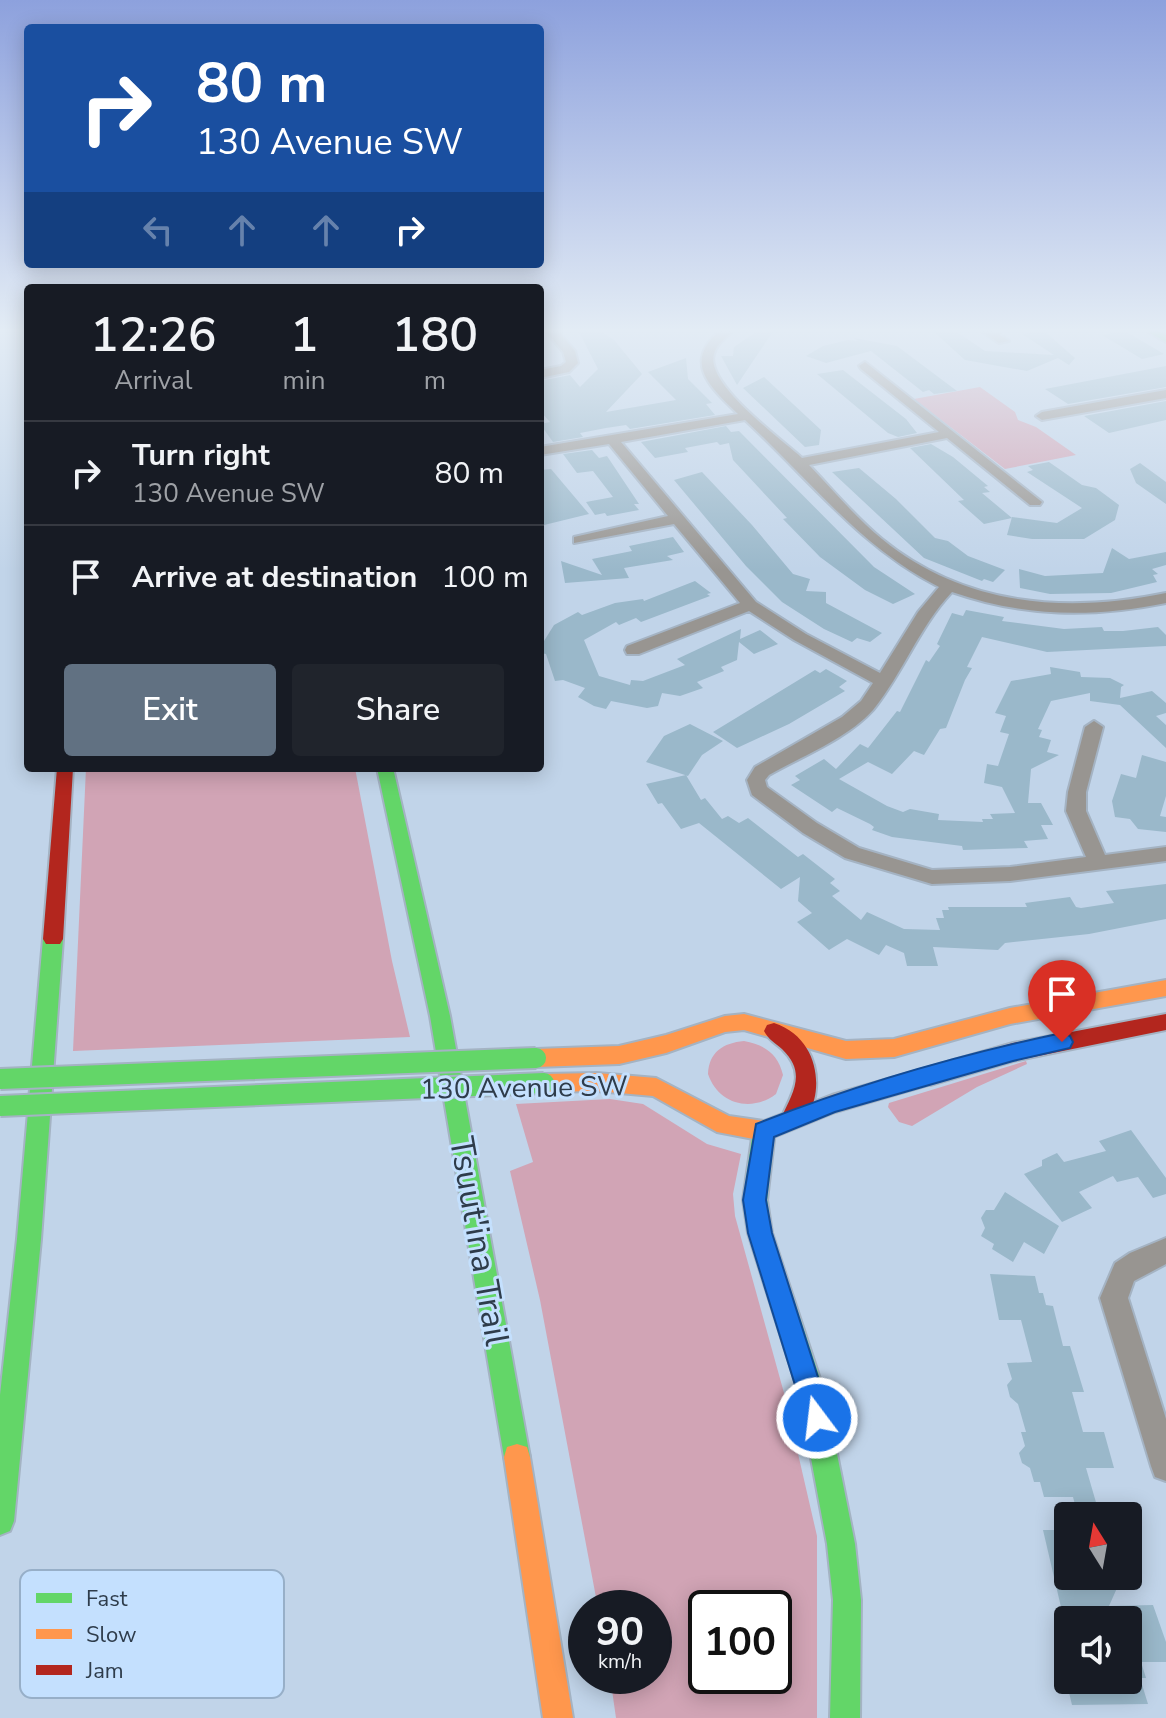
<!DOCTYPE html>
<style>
:root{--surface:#171b24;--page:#20242c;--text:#f1f3f6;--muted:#9ea1a6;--line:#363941;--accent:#617182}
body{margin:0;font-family:"Nunito Sans",sans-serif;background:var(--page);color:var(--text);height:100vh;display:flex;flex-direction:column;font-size:30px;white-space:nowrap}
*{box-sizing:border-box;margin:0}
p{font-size:26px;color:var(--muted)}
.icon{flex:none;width:44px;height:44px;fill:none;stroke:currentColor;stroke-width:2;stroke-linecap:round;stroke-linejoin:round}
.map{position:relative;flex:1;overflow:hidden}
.details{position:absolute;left:24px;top:284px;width:520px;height:488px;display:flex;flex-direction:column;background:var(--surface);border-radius:8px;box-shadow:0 4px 20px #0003}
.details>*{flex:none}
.banner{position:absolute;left:24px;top:24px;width:520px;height:244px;border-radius:8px;box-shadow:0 4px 20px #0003;background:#1a4fa0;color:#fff;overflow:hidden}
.needle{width:52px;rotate:349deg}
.controls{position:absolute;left:1054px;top:1502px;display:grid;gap:16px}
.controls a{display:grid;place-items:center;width:88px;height:88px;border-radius:8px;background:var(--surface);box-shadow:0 4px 20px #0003;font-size:40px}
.speed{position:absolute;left:568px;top:1590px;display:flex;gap:16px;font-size:40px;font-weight:700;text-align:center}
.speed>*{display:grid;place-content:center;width:104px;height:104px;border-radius:50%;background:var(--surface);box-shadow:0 4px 20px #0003;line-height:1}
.speed small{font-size:20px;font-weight:400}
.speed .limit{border:4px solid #111;border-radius:12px;background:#fff;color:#111}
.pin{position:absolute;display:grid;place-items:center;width:68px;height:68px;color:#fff;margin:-82px -34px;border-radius:50% 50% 50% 0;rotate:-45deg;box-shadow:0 0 8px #0007}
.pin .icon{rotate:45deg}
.me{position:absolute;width:88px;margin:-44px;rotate:345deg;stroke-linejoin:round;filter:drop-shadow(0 0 6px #0008)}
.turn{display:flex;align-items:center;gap:28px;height:168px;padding:0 40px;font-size:36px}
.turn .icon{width:104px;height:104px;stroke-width:2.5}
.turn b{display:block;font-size:56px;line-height:68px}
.lanes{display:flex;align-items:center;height:76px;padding:0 40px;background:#0003;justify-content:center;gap:40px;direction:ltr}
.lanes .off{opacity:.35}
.eta{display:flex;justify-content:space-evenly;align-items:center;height:136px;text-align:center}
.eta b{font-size:48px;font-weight:600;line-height:56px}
.cta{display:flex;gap:16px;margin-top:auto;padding:16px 40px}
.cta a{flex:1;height:92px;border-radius:8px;background:var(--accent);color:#fff;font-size:32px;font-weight:600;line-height:92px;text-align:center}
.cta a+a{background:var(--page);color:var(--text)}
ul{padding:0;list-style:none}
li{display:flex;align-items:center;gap:24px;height:104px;padding:0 40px;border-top:2px solid var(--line)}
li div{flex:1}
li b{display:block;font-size:30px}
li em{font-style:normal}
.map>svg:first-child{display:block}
</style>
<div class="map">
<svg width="1166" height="1718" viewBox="0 0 1166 1718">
<rect width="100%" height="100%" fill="#c1d4e9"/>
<path fill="#d1a4b5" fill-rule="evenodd" d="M980,387L1015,412L1018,420L1036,427L1076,455L1005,469L914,399Z
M86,768H355L392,961L410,1037L73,1051Z
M744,1041C765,1045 778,1054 783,1075L776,1094C751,1113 718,1104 708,1074C709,1052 723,1043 744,1041Z
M1026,1061L1027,1064L977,1087L912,1126L899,1122L888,1107L889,1103Z
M610,1099L643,1104L707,1144L741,1154L733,1194L735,1216L784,1393L817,1536V1718H616L610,1676H654V1608H598L540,1300L510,1171L533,1162L516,1104ZM706,1608H774V1676H706Z"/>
<path fill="#9ab8ca" d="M578,330H599L614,340L642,374L606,412L676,400L648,372L686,358L688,379L712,403L706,404L715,415L630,429L626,425L606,428L580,433L583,437L553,442L540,424L550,422L540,411V381L570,375L580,387L598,369Z
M759,330H774L737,385L721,356H733L734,347Z
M932,330H954L985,351L1054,355L1022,334L1044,331L1075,358L1069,365L1058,358L1027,371L965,360Z
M1125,331L1147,344L1164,354L1142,359L1102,335Z
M854,338L897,346L957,391L934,394L929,390L923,392L871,351L826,363L806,356L823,346L848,340L858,341Z
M1166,366V387L1068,404L1045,389Z
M843,370L906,419L917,433L898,437L888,433L817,374Z
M764,377L821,430L819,445L805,447L743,388Z
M1166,401V420L1109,433L1084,416Z
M726,426L731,432L739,431L874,567L915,594L893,604L865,590L820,557L783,519L787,518L733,460L729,443L720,445L717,442L685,448L688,452L655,458L641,442Z
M931,444L953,457L988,486L984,487L990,492L982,493L1012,518L984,524L958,501L964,500L910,448Z
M592,450L599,458L607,456L639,504H634L639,510L607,516L605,513L595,515L586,502L613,497L593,471L577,473L563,454Z
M1049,462L1082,485L1096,488L1119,505L1115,520L1084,539H1032L1007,535L1012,517L1057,523L1082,508L1027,472L1033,470L1028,466Z
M1140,463L1166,482V504L1136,483L1130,469Z
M859,468L896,499L935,538L948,541L968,556L1005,570L993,582L984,579L982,581L924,558L832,472Z
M551,469L589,514L540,526V470Z
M702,472L752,525L793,574L810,579L806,591L826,592V603L882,633L870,642L857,638L852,642L824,629L782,602L746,566L674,480Z
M673,537L684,552L667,556L673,560L624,568L629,578L565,583L561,561L602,575L592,559L632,551L629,546Z
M1112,548L1129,559L1166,552V565L1152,569L1158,574L1153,575L1157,582L1111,593L1050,594L1020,588L1019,569L1045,576L1103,573Z
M695,581L711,593L707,594L710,596L641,622L636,618L619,625L616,622L584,640L599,676L630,685L631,680L643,681L685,665L677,659L741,629L740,639L760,630L778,644L754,654L739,642L737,660L721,667L724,671L697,682L703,688L680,696L662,693L658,706L647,708L611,701L606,709L594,706L578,697L585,688L563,680L555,681L546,654L540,653V642L544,641L554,625L578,612L582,615L615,603L643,599L644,601Z
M966,610L1004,617L1002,621L1064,629L1102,627L1104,631H1123L1158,627L1166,635V646L1047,652L982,637L967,667L972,668L965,680L946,728L940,729L924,755L914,751L892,774L868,762L839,779L887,806L903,812L910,809L939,814L938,820L983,822L982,819H993L990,814L1015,813L1002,787L984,783L987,764L998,766L1009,734L1000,732L1006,716L995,713L1011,681L1051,674L1050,667L1080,672L1081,677L1110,678L1124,685L1121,687L1120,698L1152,691L1166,703V713L1156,716L1166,725V748L1120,705L1090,701V693L1051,701L1038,729L1042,730L1039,737L1051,740L1047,752L1059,755L1031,769L1028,803H1041L1053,825H1041L1048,839L1024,841L1028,848L963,850L962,846L892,837L872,830L874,827L870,824L837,808L832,812L791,785L800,780L795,776L824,759L836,769L860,744L868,748L897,711L900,712L926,660L929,662L940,646L937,644L952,613L963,616Z
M826,669L847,681L839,687L845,691L789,724L737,748L713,732L815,670L820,673Z
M690,724L723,741L702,755L688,776L646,762L664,736Z
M1142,755L1166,762V796L1160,816L1166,817V832L1138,829L1130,819L1115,817L1112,801L1121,774L1136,778Z
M686,775L701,800L705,798L722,819L728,816L739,823L748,818L798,857L803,854L835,879L830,883L840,891L832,896L861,920L867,912L904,929L940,930L936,918H944L942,910H949L948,907H1027L1025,903L1070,897L1076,907L1081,908L1114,903L1106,891L1166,884V919L1089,934L1005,943L998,950L933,947L938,966H907L904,953L886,945L879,955L847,939L829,950L797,922L812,913L798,901L800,877L781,889L699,823L681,829L662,803L658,804L646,784Z
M1131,1130L1166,1178V1194L1153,1198L1138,1177L1117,1182L1113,1176L1079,1192L1092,1208L1062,1222L1024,1174L1042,1166V1160L1057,1153L1064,1162L1106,1151L1099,1141Z
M1005,1192L1059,1226L1044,1254L1024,1242L1013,1262L992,1249L994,1244L981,1236L985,1228L981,1218L986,1210H994Z
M990,1274L1035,1276L1039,1293H1043L1046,1305L1053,1306L1063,1346H1070L1084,1392H1072L1083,1432H1104L1114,1468H1086L1100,1516H1078L1073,1497H1044L1040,1482H1034L1030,1468L1022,1463L1019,1453L1025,1446L1021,1432H1026L1018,1404L1010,1397L1007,1385L1012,1379L1007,1363L1032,1362L1021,1320H999Z
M1043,1530H1068V1576H1113L1117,1588L1109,1606L1153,1605L1166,1642V1662H1141L1146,1678H1140L1148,1704L1072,1705L1066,1680H1128V1620H1064Z"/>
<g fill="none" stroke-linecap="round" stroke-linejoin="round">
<defs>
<path id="street" d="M545,330H557L575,351L578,363L569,372L540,378V370L561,366L566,362L563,352Z
M721,330H734C726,338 717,343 714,354C705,384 780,438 802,458L939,432L861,369L859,366L865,362L1042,502L1040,505H1030L947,438L809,465C833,490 855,517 882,539C964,606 1066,614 1166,593V603C1092,618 1024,617 952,592C919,627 903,673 873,710C847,739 802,756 769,775L765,780L767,787L817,823L859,848L932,870L1010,867L1086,857L1066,811L1068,792L1085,727L1094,721L1103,727L1086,792V811L1105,855L1166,847V861L1010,881L932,884L845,858L803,833L752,795L747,780L755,767L842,717L861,701L873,683L794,640L749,611L639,654H627L625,650L627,646L740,603L674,524L574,543V537L668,516L609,444L540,455V447L738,414C711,388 681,362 721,330ZM745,420C808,478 861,548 939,587L918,612L880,673L806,634L756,602L621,442Z
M980,330H993L1009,341L999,343Z
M1166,390V398L1042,420L1036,416L1042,412Z
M1166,1238V1264L1134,1281L1128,1298L1166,1419V1481L1155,1477L1151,1466L1100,1298L1115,1263L1130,1253Z"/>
<path id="fast" d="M1145,330H1157L1166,335V342Z
M377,768H393L450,1016L530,1457L527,1467L517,1470L507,1467L504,1457L430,1016Z
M53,932L60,934L63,939L41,1239L14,1521L10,1531L0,1535V1395L17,1239L43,939L46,934Z
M764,1121L772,1124L775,1131L767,1200L772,1233L825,1394L855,1544L861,1600L860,1718H830L833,1600L827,1544L799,1394L748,1233L743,1200L753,1131L756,1124Z"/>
<path id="slow" d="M1166,980V996L1010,1024L894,1057L846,1059L744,1030L725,1032L666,1053L619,1064L536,1067L529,1064L526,1058L529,1052L536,1049L619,1046L666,1035L725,1016L744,1014L846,1041L894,1039L1010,1008Z
M930,1067L938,1070L941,1076L938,1082L835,1112L764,1141L717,1132L653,1096L597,1091L544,1092L536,1089L533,1083L536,1077L544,1074L597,1073L656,1078L729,1116L764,1121L832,1095Z
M517,1444L527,1447L530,1457L573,1718H543L504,1457L507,1447Z"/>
<path id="jam" d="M57,768H73L63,939L60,944H46L43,939Z
M1166,1014V1030L1013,1061L930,1085L922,1082L919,1076L922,1070L930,1067L1013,1043Z
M774,1023C838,1044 819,1137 784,1125L781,1118C793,1092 807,1073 782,1049C775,1043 768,1039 764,1031L767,1025Z"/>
</defs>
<use href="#street" stroke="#a4b3c3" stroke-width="4"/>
<use href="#fast" stroke="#a4b3c3" stroke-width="4"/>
<use href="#slow" stroke="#a4b3c3" stroke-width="4"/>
<use href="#jam" stroke="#a4b3c3" stroke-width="4"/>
<use href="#street" fill="#989591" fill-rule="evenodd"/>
<use href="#fast" fill="#63d668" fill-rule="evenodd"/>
<use href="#slow" fill="#ff974d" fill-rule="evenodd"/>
<use href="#jam" fill="#b3261e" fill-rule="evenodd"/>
<defs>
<path id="fast-bridge" d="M0,1079L536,1058
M0,1106L544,1083"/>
</defs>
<use href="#fast-bridge" stroke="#a4b3c3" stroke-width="24" stroke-linecap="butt"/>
<use href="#fast-bridge" stroke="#63d668" stroke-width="20"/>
</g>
<linearGradient id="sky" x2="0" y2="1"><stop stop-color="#8da1dd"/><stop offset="0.58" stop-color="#e3ecf5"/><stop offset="1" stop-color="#e3ecf5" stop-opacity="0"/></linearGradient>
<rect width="1166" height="570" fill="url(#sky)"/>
<path fill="#1a73e8" stroke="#114b97" stroke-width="2" d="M1062,1033L1070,1036L1073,1042L1070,1048L1013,1061L835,1112L774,1137L766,1200L772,1233L831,1418L827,1427L817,1431L808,1427L748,1233L743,1200L756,1124C855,1085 958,1055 1062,1033Z"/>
<g text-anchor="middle" stroke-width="6" stroke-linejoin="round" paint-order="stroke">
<g font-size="28" fill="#2e3c4b" stroke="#c4e0fe">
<text transform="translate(524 1087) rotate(-1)" y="10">130 Avenue SW</text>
</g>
<g font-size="34" fill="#2e3c4b" stroke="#c4e0fe">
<text transform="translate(480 1241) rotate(80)" y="12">Tsuut'ina Trail</text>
</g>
</g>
<rect x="20" y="1570" width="264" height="128" rx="12" fill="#c4e0fe" stroke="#97afc8" stroke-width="2"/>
<rect x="36" y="1593" width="36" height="10" fill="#63d668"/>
<rect x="36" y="1629" width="36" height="10" fill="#ff974d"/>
<rect x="36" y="1665" width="36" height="10" fill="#b3261e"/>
<g font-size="22" fill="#2e3c4b">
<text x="86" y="1606">Fast</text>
<text x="86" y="1642">Slow</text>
<text x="86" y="1678">Jam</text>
</g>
</svg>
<div class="controls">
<a><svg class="needle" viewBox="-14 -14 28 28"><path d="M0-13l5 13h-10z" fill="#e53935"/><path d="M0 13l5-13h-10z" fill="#9ea1a6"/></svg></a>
<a><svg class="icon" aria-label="sound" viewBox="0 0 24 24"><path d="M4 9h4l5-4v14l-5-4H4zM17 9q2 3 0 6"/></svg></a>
</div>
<div class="speed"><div>90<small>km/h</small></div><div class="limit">100</div></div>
<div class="pin" style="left:1062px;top:1042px;background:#d93025"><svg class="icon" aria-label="arrive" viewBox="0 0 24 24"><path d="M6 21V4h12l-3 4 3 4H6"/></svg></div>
<svg class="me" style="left:817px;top:1418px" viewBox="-20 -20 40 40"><circle r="17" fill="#1a73e8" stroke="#fff" stroke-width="3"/><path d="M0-11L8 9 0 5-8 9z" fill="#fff"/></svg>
<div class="banner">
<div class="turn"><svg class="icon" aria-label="right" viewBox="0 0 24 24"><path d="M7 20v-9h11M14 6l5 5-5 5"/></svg><div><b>80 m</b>130 Avenue SW</div></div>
<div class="lanes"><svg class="icon off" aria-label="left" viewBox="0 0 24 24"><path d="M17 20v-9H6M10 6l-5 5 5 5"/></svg><svg class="icon off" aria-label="ahead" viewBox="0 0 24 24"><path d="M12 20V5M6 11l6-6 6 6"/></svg><svg class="icon off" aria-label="ahead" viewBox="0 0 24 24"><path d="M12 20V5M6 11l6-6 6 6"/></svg><svg class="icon" aria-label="right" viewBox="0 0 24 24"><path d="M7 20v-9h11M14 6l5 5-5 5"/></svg></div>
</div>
<section class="details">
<div class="eta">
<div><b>12:26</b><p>Arrival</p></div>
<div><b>1</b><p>min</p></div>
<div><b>180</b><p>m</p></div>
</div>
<ul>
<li><svg class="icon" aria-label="right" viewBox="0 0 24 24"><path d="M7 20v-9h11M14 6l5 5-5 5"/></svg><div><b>Turn right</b><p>130 Avenue SW</p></div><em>80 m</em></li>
<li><svg class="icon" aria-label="arrive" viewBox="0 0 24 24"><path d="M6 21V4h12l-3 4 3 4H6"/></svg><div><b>Arrive at destination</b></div><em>100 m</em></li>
</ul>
<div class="cta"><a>Exit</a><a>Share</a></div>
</section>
</div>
